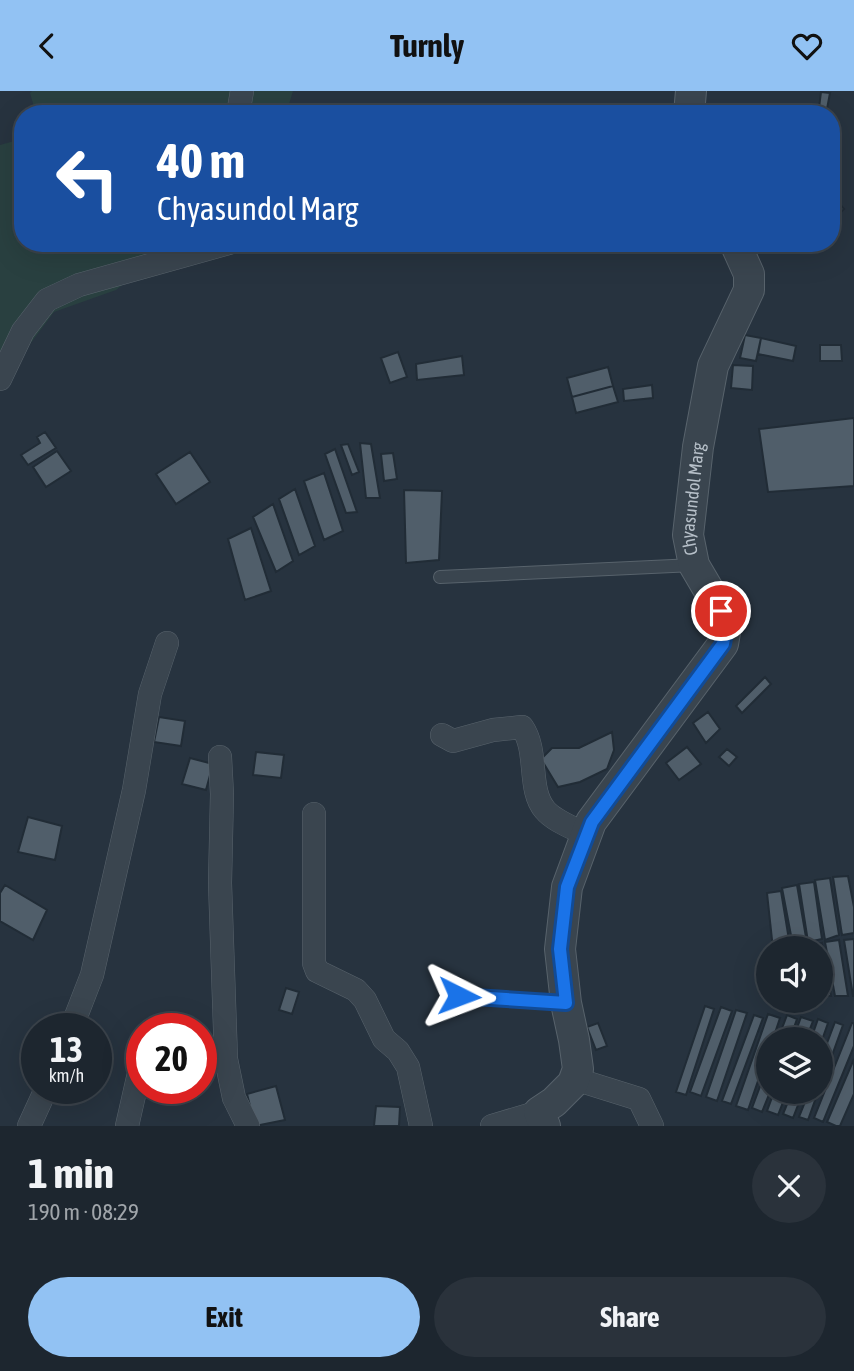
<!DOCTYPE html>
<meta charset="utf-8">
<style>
:root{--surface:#1d262f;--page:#2a323b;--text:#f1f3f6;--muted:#a0a5aa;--line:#3b434b;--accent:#92c2f3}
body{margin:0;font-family:"Asap Condensed",sans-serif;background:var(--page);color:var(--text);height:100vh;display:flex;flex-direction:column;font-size:26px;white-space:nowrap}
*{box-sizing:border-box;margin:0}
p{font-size:23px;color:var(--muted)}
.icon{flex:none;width:38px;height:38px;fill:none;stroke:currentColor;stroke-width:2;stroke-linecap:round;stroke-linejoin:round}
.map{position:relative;height:1035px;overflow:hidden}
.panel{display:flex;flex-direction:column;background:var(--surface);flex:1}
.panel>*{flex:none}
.banner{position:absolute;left:14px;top:14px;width:826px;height:147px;border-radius:28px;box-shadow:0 7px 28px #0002,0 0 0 2px var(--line);background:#1a4fa0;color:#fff;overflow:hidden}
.tools{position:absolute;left:756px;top:845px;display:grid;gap:14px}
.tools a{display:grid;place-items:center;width:77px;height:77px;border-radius:50%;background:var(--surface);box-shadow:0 7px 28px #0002,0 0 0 2px var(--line);font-size:35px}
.speed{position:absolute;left:21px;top:922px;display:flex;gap:14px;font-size:35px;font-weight:700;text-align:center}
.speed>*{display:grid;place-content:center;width:91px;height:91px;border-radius:50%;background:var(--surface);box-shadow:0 7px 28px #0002,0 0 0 2px var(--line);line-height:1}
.speed small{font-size:18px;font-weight:400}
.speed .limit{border:10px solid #d22;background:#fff;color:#111}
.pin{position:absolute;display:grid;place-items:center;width:60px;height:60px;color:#fff;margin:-30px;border:4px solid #fff;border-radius:50%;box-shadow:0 2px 7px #0007}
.me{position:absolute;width:77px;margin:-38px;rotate:93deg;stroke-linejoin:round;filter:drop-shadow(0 0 5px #0008)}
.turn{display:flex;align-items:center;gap:24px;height:147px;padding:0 28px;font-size:32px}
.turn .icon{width:91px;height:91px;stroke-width:2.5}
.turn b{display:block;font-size:49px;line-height:60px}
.round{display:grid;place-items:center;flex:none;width:74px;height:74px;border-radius:37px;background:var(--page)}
.overview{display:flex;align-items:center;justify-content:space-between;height:119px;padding:0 28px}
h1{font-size:42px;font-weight:700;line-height:52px}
.action{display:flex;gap:14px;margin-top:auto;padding:14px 28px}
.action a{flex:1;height:80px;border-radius:42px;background:var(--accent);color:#111;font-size:28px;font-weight:700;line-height:80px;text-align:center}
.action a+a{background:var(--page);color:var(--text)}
header{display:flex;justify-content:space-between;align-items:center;height:91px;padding:0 28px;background:var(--accent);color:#111;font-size:32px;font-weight:700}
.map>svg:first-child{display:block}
</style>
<header><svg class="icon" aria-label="back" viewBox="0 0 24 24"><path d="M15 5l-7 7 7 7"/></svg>Turnly<svg class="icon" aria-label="heart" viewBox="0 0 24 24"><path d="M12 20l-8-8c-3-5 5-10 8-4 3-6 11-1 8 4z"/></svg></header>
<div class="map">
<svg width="854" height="1035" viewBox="0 0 854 1035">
<rect width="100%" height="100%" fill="#27333f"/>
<path fill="#294040" d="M32,0H293L286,23H36L30,2Z
M18,49L23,50V152H219L137,182L116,199L54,221L0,293V54Z"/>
<path fill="#505e6a" stroke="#212c36" stroke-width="2" d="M821,1L830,2L827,18L819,17Z
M837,110L844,118L832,130L831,115Z
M745,244L761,247L756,270L740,267Z
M761,247L796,255L793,270L758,263Z
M820,254H841L842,270H820Z
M398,261L407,286L390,292L381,267Z
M462,265L464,284L417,289L416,273Z
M733,274L753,275L752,299L731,297Z
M608,276L613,295L572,306L567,287Z
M652,294L653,307L624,310L623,298Z
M613,295L618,311L576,322L572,306Z
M854,327V395L768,401L759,338Z
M45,341L56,357L28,374L21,364L40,352L37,346Z
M360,352L371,353L380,407H366Z
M348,353L359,381L352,384L341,354Z
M335,358L357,421L346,422L325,363Z
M57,360L71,380L46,396L33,376Z
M190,361L210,391L176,413L156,383Z
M393,362L397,388L384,390L381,363Z
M324,382L343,440L324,449L304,390Z
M295,398L315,455L299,464L279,408Z
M404,399L442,400L439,469L406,472Z
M273,413L293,470L276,481L253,426Z
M251,437L271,500L245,509L228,448Z
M765,586L771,593L742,622L736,615Z
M708,621L720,638L706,652L693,632Z
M159,626L185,630L181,655L154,651Z
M612,641L614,659L607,678L580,691L558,696L541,668L552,657H579Z
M687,656L701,673L679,689L666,672Z
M727,658L737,666L729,675L719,666Z
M256,661L284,664L281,687L253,684Z
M190,667L213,673L206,699L182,693Z
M28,726L62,735L55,769L18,761Z
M848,785L854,816V842L842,844L833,786Z
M830,787L839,844L825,849L815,789Z
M814,791L822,848L808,851L799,793Z
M5,794L47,819L33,849L0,830V802Z
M797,794L807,852L793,855L782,797Z
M781,800L790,855L773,858L767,802Z
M854,848V905H853L844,849Z
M839,849L848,905H835L825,851Z
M822,852L831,905H821V858H809V854Z
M286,897L299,901L292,923L279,919Z
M705,915L714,918L686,1004L676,1001Z
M721,916L732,920L701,1005L690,1001Z
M736,919L747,922L717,1010L706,1006Z
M768,923L780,927L773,948H768V961L748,1019L736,1015Z
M754,924L763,927L731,1013L722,1010Z
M787,924L797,928L790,948H778Z
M801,926L813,930L806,948H793Z
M818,928L828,932L821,952V948H811Z
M835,931L843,934L821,995V968Z
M598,932L607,955L596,959L587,936Z
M852,932H854V955L823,1031L814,1027Z
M854,968V1003L840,1035H836L827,1031Z
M768,974L770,1001L762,1021L752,1017Z
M276,995L285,1029L255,1035L247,1003Z
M774,1001H787L778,1024L767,1020Z
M792,1001H803L793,1027L783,1023Z
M809,1001H818L808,1029L799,1026Z
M376,1015L400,1016L399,1035H374Z"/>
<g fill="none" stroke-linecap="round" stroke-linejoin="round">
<defs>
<path id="service" d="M440,486L694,474
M459,905L565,911"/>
<path id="minor" d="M238,23L242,0
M0,288L23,240L47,209L79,194L229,152
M442,644L453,650L493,639L522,636C539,660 527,698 545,719C554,730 574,737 587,744
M220,666L222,703L220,792L226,968L234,1007L248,1035
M314,723V872L317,880L356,899L365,909L384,948L398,960L408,976L421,1035
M71,938L92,884L134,699L150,603L167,552
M201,964L226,968
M575,988L639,1008L652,1035
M29,1035L46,998
M127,1035L142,969
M492,1035L539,1021"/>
<g id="tertiary">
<path d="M689,23L691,0"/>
<path id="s1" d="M545,1035L539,1021L554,1011L573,992L578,978L574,949L566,912L560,858L567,796L591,731L723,553L726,536L721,520L694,474L688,444L698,356L713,275L749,199V183L735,152"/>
</g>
</defs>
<use href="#service" stroke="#58636c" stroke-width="14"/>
<use href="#minor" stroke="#58636c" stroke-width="24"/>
<use href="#tertiary" stroke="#58636c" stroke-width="32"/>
<use href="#service" stroke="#3a454f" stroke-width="12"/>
<use href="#minor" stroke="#3a454f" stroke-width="23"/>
<use href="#tertiary" stroke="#3a454f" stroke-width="30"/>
</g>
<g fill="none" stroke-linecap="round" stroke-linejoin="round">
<defs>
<path id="route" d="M459,905L566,912L560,858L567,796L592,731L723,553L726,536L721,520"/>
</defs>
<use href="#route" stroke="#114b97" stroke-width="18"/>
<use href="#route" stroke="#1a73e8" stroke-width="12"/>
</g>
<g text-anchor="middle" stroke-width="7" stroke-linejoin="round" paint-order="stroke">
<g font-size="18" fill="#b7c0c9" stroke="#1f2a34">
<text dy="6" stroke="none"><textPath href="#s1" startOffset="704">Chyasundol Marg</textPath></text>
</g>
</g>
</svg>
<div class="tools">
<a><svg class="icon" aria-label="sound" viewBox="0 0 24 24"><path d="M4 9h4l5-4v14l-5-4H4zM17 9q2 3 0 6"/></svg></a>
<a><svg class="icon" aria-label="layers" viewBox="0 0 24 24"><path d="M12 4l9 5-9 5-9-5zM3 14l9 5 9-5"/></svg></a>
</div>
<div class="speed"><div>13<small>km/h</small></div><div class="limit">20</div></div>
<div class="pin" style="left:721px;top:520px;background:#d93025"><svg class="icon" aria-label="arrive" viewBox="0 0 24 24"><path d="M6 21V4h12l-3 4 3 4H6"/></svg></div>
<svg class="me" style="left:459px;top:905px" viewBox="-20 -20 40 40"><path d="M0-17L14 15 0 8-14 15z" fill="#1a73e8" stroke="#fff" stroke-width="4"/></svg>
<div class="banner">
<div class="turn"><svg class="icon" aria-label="left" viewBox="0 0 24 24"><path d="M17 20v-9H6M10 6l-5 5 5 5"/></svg><div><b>40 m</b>Chyasundol Marg</div></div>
</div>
</div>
<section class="panel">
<div class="overview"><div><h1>1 min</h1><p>190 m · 08:29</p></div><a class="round"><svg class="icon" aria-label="close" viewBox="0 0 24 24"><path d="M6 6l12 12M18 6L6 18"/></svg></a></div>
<div class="action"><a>Exit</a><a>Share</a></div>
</section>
